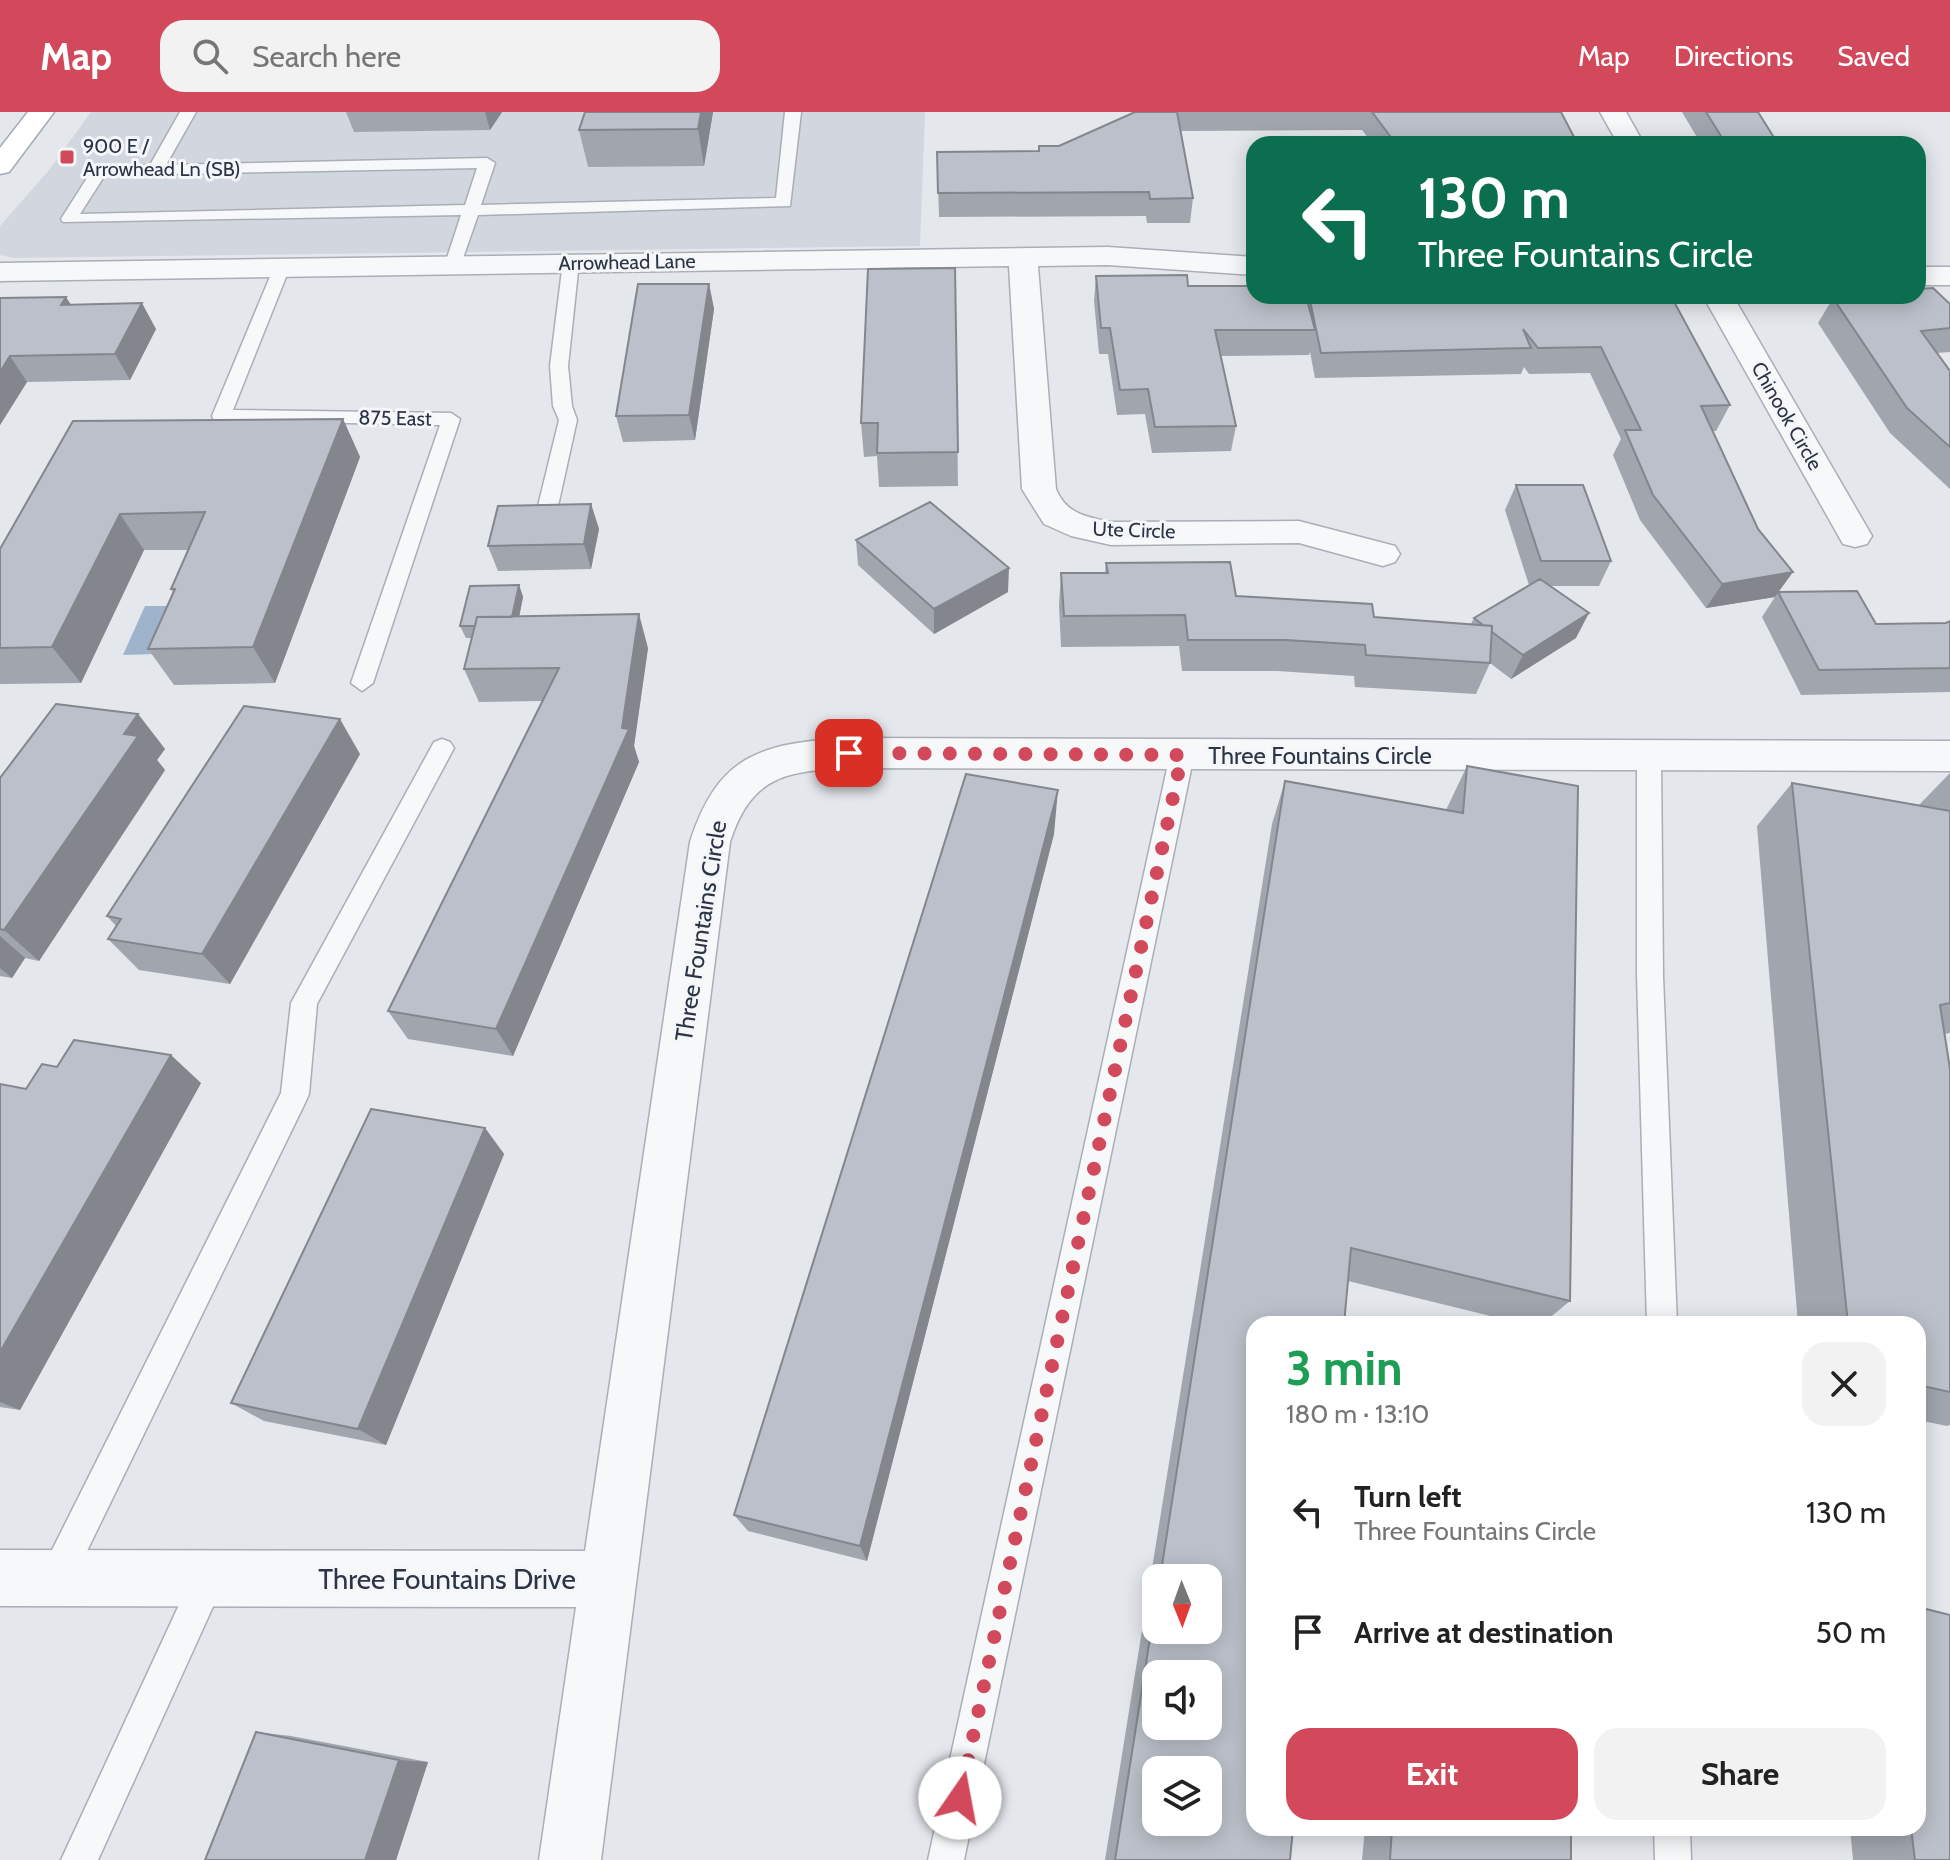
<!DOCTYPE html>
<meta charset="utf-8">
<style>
:root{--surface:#fff;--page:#f2f2f2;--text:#222;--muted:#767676;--accent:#d1495b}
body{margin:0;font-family:Cabin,sans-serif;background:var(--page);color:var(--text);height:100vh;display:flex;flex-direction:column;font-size:30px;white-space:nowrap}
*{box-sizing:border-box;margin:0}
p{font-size:26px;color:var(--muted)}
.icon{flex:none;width:44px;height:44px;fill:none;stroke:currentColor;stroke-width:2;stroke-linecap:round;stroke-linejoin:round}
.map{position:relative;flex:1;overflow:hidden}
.details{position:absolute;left:1246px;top:1204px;width:680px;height:520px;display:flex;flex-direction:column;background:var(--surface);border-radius:24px;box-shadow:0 4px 20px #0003}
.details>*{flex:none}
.banner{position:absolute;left:1246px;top:24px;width:680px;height:168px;border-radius:24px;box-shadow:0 4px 20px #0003;background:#0b6e4f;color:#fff;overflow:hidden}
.needle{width:52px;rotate:179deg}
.buttons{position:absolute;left:1142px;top:1452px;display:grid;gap:16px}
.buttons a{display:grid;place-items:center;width:80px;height:80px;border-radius:16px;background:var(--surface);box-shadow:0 4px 20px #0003;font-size:40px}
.pin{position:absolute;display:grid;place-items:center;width:68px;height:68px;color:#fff;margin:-34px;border-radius:16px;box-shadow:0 4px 12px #0006}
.me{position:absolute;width:88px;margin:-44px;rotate:12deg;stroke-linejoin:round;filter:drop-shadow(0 0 6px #0008)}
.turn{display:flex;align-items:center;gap:28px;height:168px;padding:0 40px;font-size:36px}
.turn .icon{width:104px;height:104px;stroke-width:2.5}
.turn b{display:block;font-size:56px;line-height:68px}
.round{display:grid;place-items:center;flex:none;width:84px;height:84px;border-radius:24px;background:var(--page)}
.overview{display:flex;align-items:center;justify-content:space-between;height:136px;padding:0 40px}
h1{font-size:48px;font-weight:700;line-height:60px;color:#1e9e55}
.button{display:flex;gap:16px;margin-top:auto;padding:16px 40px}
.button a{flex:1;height:92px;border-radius:24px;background:var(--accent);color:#fff;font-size:32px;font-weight:700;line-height:92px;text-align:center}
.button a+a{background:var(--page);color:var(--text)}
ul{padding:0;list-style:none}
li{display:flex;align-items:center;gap:24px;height:120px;padding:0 40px}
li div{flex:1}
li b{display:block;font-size:30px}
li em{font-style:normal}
header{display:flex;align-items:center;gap:48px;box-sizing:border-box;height:112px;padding:0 40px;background:var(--accent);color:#fff}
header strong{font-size:38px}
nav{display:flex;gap:44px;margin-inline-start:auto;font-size:28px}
.search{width:560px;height:72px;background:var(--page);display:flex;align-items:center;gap:20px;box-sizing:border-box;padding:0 28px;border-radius:24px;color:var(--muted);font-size:30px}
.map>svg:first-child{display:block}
</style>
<header>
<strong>Map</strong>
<div class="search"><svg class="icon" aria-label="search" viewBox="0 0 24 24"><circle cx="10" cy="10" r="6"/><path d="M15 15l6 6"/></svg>Search here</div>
<nav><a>Map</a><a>Directions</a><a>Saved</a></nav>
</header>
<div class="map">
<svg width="1950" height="1748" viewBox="0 0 1950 1748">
<rect width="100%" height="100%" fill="#e4e7ec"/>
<path fill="#d2d6de" d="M91,0H925L920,134L14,146L0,143V114L49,58Z"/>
<path fill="#9fb4cc" d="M145,494H179L158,542L123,543Z"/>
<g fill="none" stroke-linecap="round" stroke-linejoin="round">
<defs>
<path id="service" d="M180,0H196L166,53L487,46L495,51L481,93L776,86L785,0H801L790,94L478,103L461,152L453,157L445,152L461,103L63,110L61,107L94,55L150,53ZM477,56L465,93L80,102L105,63Z
M571,145L579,150L568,254L572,294L577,308L558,394L548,401L538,394L559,308L553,294L550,254L563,150Z
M282,150L290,155L233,298L451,301L460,307L373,571L362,579L351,571L440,313L214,308L212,304L274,155Z
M442,627L450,630L454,636L317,892L309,982L305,991L68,1478L56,1483L44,1478L39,1466L44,1454L281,981L291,891L434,630Z
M1182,634L1190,637L1194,643L964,1748H928L1170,643L1174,637Z
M1649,636L1657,639L1661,645L1663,864L1677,1212H1647L1637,864V645L1641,639Z
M209,1449L221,1454L226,1466L98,1748H61L197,1454Z
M1654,1716H1690L1691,1748H1655Z"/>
<path id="minor" d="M1600,0H1626L1644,32H1618Z
M1108,135L1254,145V163L1108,153L1038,154L1056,377C1066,402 1087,405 1111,410L1299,409L1395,434L1400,442L1395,450L1383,454L1299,431L1111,433L1071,424L1044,412L1022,377L1009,154L0,169V151Z
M1918,155H1950V173H1918Z
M1703,184H1733L1872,424L1867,432L1855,435L1843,432Z
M849,626L1950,629V659L849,656C786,659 751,664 730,730L601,1748H539L576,1495L0,1494V1438L585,1439L690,730C718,642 762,631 849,626Z"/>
<path id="primary" d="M28,0H54L9,60L0,62V36Z"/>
</defs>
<use href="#service" stroke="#a9aeb7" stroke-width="3"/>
<use href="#minor" stroke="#a9aeb7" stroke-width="3"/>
<use href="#primary" stroke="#a3abb8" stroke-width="3"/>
<use href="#service" fill="#f7f8fa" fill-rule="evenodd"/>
<use href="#minor" fill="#f7f8fa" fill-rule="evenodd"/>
<use href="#primary" fill="#fff" fill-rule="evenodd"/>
</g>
<path fill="#a1a5ae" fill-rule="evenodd" d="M346,0H502L490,18L354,20Z
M585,0H713L704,54L588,55L579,18Z
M1135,0H1561L1575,27L1587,32H1373L1362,18L1181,19L1193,86L1190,111H1147L1146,104L939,105L937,40L1039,39L1059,34Z
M1682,0H1758L1778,32H1701Z
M955,156L958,374L879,375L877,344L864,345L861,311Z
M1096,164L1306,187L1307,184H1378L1379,188L1672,186L1730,293L1716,319H1712L1779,480L1876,512L1946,511L1950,509V580L1801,583L1762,505L1775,485L1706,496L1640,408L1613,343L1621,327L1590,261L1529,262L1524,255L1521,262L1315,266L1310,240L1309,243L1220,244L1236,314L1231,339L1152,341L1145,302L1117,303L1108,242H1099L1094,189Z
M709,172L714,197L695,328L623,330L616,304Z
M0,186L71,193L156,217L130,268L27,270L0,313Z
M1833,186L1950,192V240L1937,241L1950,259V377L1890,321L1818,211Z
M343,307L360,345L275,571L174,573L148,537L173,480L171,477L188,438H144L81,571L0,572V437Z
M1516,373L1611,449L1599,474H1550L1576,526L1511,567L1490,551L1476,582L1355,575L1354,564L1277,559H1182L1179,534L1061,535L1059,493L1061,461H1105L1106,451L1236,484L1374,505L1471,512L1474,506L1529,473L1505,398Z
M591,392L599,417L591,457L498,459L488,434Z
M856,428L1008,480L934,522L858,453Z
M519,473L523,485L519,505L648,536L634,634L639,650L513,944L408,927L388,899L542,589L479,590L464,557L472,526H466L460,514Z
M138,602L165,637L157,648L165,658L39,849L25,846L12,866L0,864V666Z
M360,642L230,872L139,858L108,827L116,814L107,804Z
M1467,654L1570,1189L1542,1212H1523L1348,1169L1290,1748H1105L1272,712L1285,669L1446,698ZM1156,1466H1208L1156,1518Z
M1950,661V921L1944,922L1950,957V1313L1947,1314L1918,1308V1212H1798L1757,714L1792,671L1919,693Z
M1054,722L867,1449L748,1419L734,1403Z
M57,955L201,971L20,1298L0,1295V972L26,977Z
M485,1016L504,1042L386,1333L264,1309L231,1291Z
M256,1620L291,1624L428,1650L396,1748H205Z
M1365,1716H1571V1748H1362Z
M1850,1716H1918L1950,1748H1853Z"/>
<path fill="#83868d" d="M485,0H502L490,18Z
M701,0H713L704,54L698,17Z
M709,172L714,197L695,328L689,303Z
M66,185L82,210L61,193Z
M142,191L156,217L130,268L115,242Z
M10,244L27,270L0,313V260Z
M343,307L360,345L275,571L253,535Z
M591,392L599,417L591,457L584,432Z
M120,402L144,438L81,571L52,535Z
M1009,456L1008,480L934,522V497Z
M1793,460L1775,485L1706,496L1722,472Z
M519,473L523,485L515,525L510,513Z
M1589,501L1576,526L1511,567L1523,543Z
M639,502L648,536L634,634L639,650L513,944L496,917Z
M138,602L165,637L157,648L165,658L39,849L4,818L124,622Z
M340,607L360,642L230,872L202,842Z
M1058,678L1054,722L867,1449L860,1434Z
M0,824L25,846L12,866L0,856Z
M171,943L201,971L20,1298L0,1290V1240Z
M485,1016L504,1042L386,1333L358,1317Z
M399,1648L428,1650L396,1748H365Z"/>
<path fill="#bbc0ca" stroke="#83868d" stroke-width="2" fill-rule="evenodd" d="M585,0H701L698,17L579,18Z
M1135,0H1177L1193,86L1150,87L1149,80L938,81L937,40L1039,39V34H1059Z
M1372,0H1561L1575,27H1585L1587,32H1396Z
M1706,0H1758L1778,32H1726Z
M955,156L958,340L877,341L878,311H861L868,157Z
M1187,163L1188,174H1254V184H1306L1315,218H1215L1236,314L1155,315L1148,277L1120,278L1110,216H1101L1096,164Z
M638,172H709L689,303L616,304Z
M1933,176L1950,192V216L1921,219L1950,259V335L1907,296L1833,186L1849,184H1918V177Z
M1309,184H1378L1379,188L1672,186L1730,293L1701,294L1758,417L1793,460L1722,472L1653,383L1625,318H1641L1601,235L1538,236L1523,217L1531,236L1321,241Z
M66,185L61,193L142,191L115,242L10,244L0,260V186Z
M343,307L253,535L148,537L175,477H171L205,400L120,402L52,535L0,536V437L73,309Z
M1516,373H1583L1611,449H1541Z
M930,390L1009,456L934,497L856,428Z
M591,392L584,432L488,434L498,394Z
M1230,450L1236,484L1372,492L1374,505L1492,514L1490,551L1366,543L1365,533L1286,528H1188L1185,503L1064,504L1061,461H1108L1106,451Z
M1540,467L1589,501L1523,543L1492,520V514L1483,513L1474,506Z
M519,473L512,505H477L475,514H460L470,474Z
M1857,479L1876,512L1946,511L1950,509V556L1819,558L1778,480Z
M639,502L622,616L629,617L496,917L388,899L559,556L464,557L477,505Z
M56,592L138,602L124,622L138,624L4,818L0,817V666Z
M244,594L340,607L202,842L108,827L121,807L107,804Z
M1467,654L1578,674L1570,1189L1351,1136L1344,1212H1254V1716H1293L1290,1748H1115L1156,1488V1518H1208V1466H1160L1285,669L1463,701ZM1156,1562H1208V1614H1156ZM1156,1658H1208V1710H1156Z
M966,662L1058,678L860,1434L734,1403Z
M1792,671L1950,699V891L1940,893L1950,957V1280L1918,1273V1212H1848Z
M74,928L171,943L0,1240V972L26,977L42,952L57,955Z
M371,997L485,1016L358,1317L231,1291Z
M1918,1495L1950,1503V1748H1915L1911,1716H1918Z
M256,1620L399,1648L365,1748H205Z
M1392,1716H1571V1748H1390Z"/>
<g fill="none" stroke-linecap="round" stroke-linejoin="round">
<path stroke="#d1495b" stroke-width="14" stroke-dasharray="0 25.2" d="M849,641L1182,643L960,1686"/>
</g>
<rect fill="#d1495b" stroke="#f4f6f9" stroke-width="3" x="59" y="37" width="16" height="16" rx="4"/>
<g text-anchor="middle" stroke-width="6" stroke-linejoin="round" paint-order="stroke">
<g font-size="20" fill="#2b3445" stroke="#f4f6f9" text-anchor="start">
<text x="83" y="41">900 E /<tspan x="83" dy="23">Arrowhead Ln (SB)</tspan></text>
</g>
<g font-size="20" fill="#2b3445" stroke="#f4f6f9">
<text transform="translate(627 150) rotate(-1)" y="7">Arrowhead Lane</text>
<text transform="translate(1787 304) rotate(60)" y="7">Chinook Circle</text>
<text transform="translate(395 306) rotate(1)" y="7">875 East</text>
<text transform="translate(1134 418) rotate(2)" y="7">Ute Circle</text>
</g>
<g font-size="24" fill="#2b3445" stroke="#f4f6f9">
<text x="1320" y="652">Three Fountains Circle</text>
<text transform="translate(701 819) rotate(-81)" y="8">Three Fountains Circle</text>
</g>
<g font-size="28" fill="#2b3445" stroke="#f4f6f9">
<text x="447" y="1477">Three Fountains Drive</text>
</g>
</g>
</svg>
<div class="buttons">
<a><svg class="needle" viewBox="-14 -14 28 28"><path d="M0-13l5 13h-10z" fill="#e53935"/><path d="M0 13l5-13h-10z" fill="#767676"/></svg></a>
<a><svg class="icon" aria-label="sound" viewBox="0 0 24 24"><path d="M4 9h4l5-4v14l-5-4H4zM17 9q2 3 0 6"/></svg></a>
<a><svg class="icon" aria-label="layers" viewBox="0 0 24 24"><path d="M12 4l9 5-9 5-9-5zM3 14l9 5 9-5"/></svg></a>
</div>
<div class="pin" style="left:849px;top:641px;background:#d93025"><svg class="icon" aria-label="arrive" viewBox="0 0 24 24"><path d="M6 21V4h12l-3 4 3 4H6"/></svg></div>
<svg class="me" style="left:960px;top:1686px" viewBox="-20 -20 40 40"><circle r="19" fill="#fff"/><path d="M0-13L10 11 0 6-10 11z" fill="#d1495b"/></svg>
<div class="banner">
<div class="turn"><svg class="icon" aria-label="left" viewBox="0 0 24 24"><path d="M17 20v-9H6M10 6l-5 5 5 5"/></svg><div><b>130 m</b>Three Fountains Circle</div></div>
</div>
<section class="details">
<div class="overview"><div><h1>3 min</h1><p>180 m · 13:10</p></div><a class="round"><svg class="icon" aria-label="close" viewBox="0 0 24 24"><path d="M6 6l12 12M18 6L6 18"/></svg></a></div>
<ul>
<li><svg class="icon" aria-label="left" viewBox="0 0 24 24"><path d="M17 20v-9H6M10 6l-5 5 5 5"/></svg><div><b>Turn left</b><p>Three Fountains Circle</p></div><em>130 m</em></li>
<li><svg class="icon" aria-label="arrive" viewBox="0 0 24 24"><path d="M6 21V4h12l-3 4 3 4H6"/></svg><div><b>Arrive at destination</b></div><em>50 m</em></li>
</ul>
<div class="button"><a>Exit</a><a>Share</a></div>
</section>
</div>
